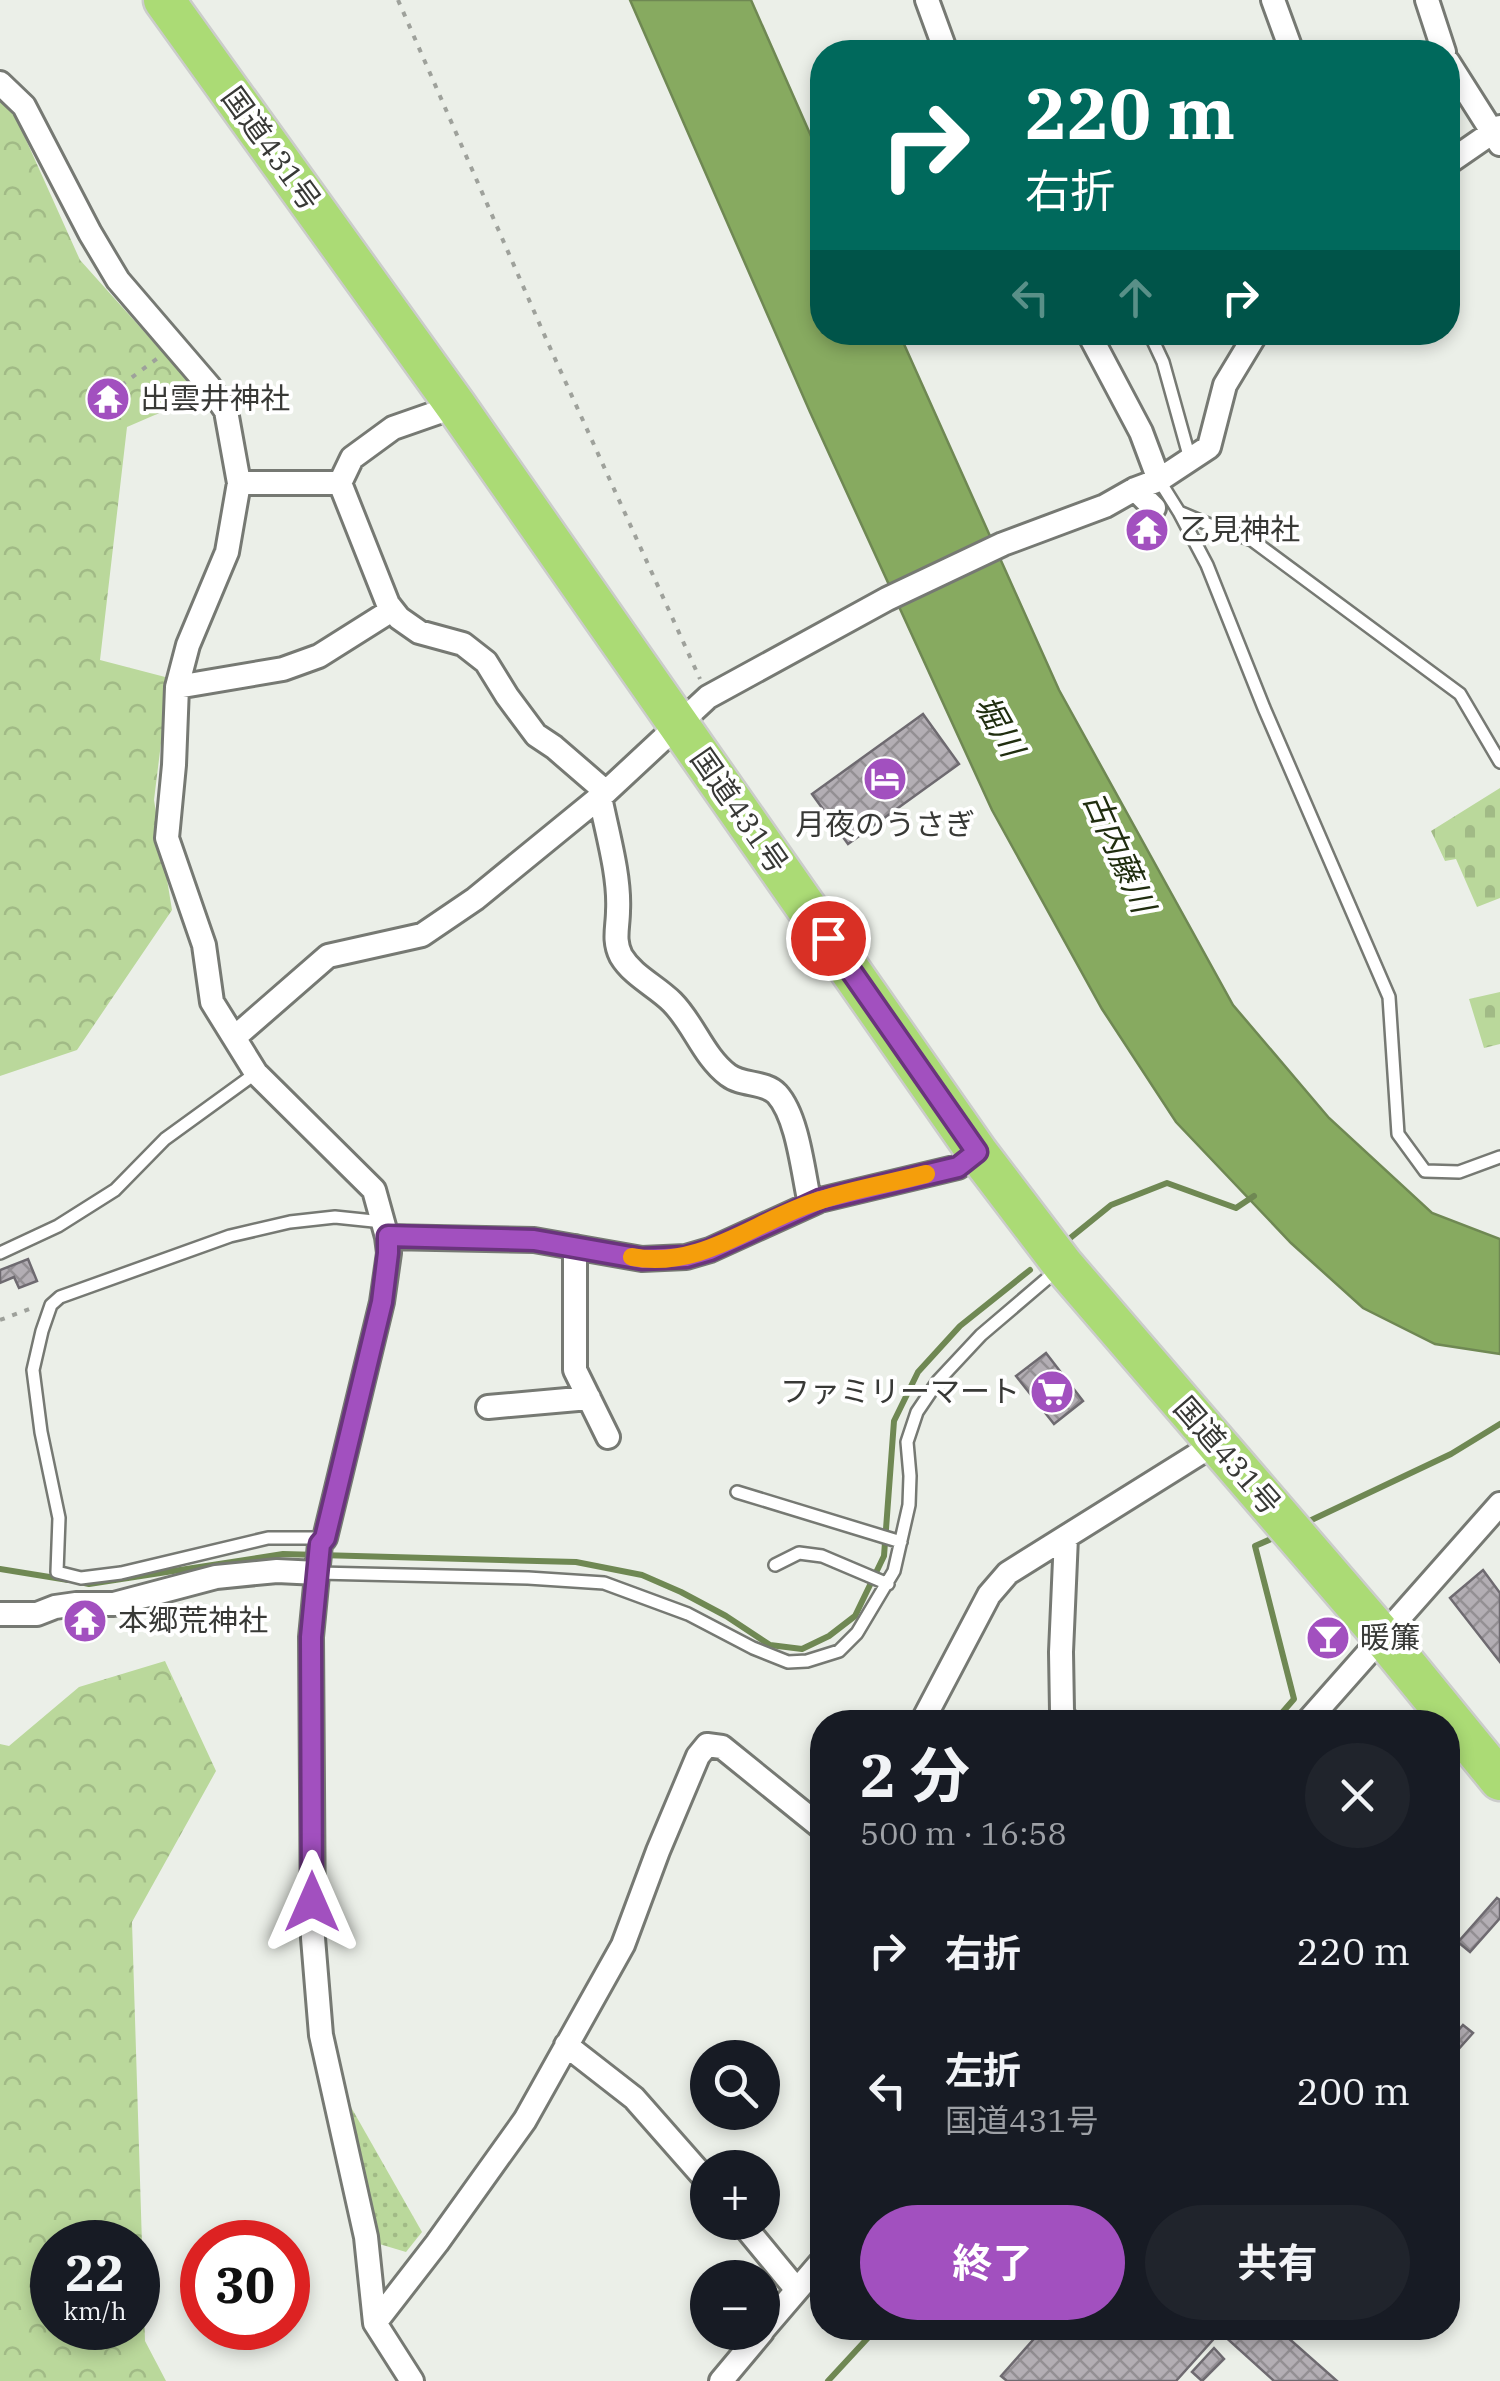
<!DOCTYPE html>
<html lang="ja">
<meta charset="utf-8">
<style>
:root{--surface:#171b24;--page:#20242c;--text:#f1f3f6;--muted:#9ea1a6;--accent:#a250bf}
body{margin:0;font-family:"IBM Plex Serif","Noto Sans JP",serif;background:var(--page);color:var(--text);height:100vh;display:flex;flex-direction:column;font-size:38px;white-space:nowrap}
*{box-sizing:border-box;margin:0}
p{font-size:32px;color:var(--muted)}
.icon{flex:none;width:55px;height:55px;fill:none;stroke:currentColor;stroke-width:2;stroke-linecap:round;stroke-linejoin:round}
.map{position:relative;flex:1;overflow:hidden}
.sheet{position:absolute;left:810px;top:1710px;width:650px;height:630px;display:flex;flex-direction:column;background:var(--surface);border-radius:40px;box-shadow:0 5px 15px #0003}
.sheet>*{flex:none}
.top-card{position:absolute;left:810px;top:40px;width:650px;height:305px;border-radius:40px;box-shadow:0 5px 15px #0003;background:#00695c;color:#fff;overflow:hidden}
.buttons{position:absolute;left:690px;top:2040px;display:grid;gap:20px}
.buttons a{display:grid;place-items:center;width:90px;height:90px;border-radius:50%;background:var(--surface);box-shadow:0 5px 15px #0003;font-size:50px}
.speed{position:absolute;left:30px;top:2220px;display:flex;gap:20px;font-size:50px;font-weight:700;text-align:center}
.speed>*{display:grid;place-content:center;width:130px;height:130px;border-radius:50%;background:var(--surface);box-shadow:0 5px 15px #0003;line-height:1}
.speed small{font-size:25px;font-weight:400}
.speed .limit{border:15px solid #d22;background:#fff;color:#111}
.pin{position:absolute;display:grid;place-items:center;width:85px;height:85px;color:#fff;margin:-42px;border:5px solid #fff;border-radius:50%;box-shadow:0 2px 10px #0007}
.me{position:absolute;width:110px;margin:-55px;rotate:0deg;stroke-linejoin:round;filter:drop-shadow(0 0 8px #0008)}
.turn{display:flex;align-items:center;gap:35px;height:210px;padding:0 50px;font-size:45px}
.turn .icon{width:130px;height:130px;stroke-width:2.5}
.turn b{display:block;font-size:70px;line-height:85px}
.lanes{display:flex;align-items:center;height:95px;padding:0 50px;background:#0003;justify-content:center;gap:50px;direction:ltr}
.lanes .off{opacity:.35}
.round{display:grid;place-items:center;flex:none;width:105px;height:105px;border-radius:52px;background:var(--page)}
.summary{display:flex;align-items:center;justify-content:space-between;height:170px;padding:0 50px}
h1{font-size:60px;font-weight:700;line-height:75px}
.primary-button{display:flex;gap:20px;margin-top:auto;padding:20px 50px}
.primary-button a{flex:1;height:115px;border-radius:60px;background:var(--accent);color:#fff;font-size:40px;font-weight:700;line-height:115px;text-align:center}
.primary-button a+a{background:var(--page);color:var(--text)}
ul{padding:0;list-style:none}
li{display:flex;align-items:center;gap:30px;height:140px;padding:0 50px}
li div{flex:1}
li b{display:block;font-size:38px}
li em{font-style:normal}
.map>svg:first-child{display:block}
</style>
<div class="map">
<svg width="1500" height="2381" viewBox="0 0 1500 2381">
<defs>
<pattern id="forest-crowns" width="20" height="18" patternUnits="userSpaceOnUse" patternTransform="scale(2.5)"><rect width="20" height="18" fill="#bad89b"/><path d="M2 6a3 3 0 1 1 6 0M12 15a3 3 0 1 1 6 0" fill="none" stroke="#a1ba86"/></pattern>
<pattern id="cemetery-stones" width="16" height="16" patternUnits="userSpaceOnUse" patternTransform="scale(2.5)"><rect width="16" height="16" fill="#bad89b"/><path d="M2 7V4a2 2 0 0 1 4 0v3zM10 15v-3a2 2 0 0 1 4 0v3z" fill="#a1ba86"/></pattern>
<pattern id="park-dots" width="8" height="8" patternUnits="userSpaceOnUse" patternTransform="scale(2.5)"><rect width="8" height="8" fill="#bad89b"/><path d="M2 2h.1M6 6h.1" fill="none" stroke="#a1ba86" stroke-width="1.8" stroke-linecap="round"/></pattern>
<pattern id="building-cross-hatch" width="8" height="8" patternUnits="userSpaceOnUse" patternTransform="scale(2.5)"><rect width="8" height="8" fill="#b3aeb4"/><path d="M0 0l8 8M0 8l8-8" fill="none" stroke="#938f93"/></pattern>
</defs>
<rect width="100%" height="100%" fill="#ebefe8"/>
<path fill="url(#forest-crowns)" fill-rule="evenodd" d="M0,82L80,260L201,395L127,427L100,660L169,678L154,800L172,910L77,1050L0,1076Z
M165,1661L216,1771L132,1922L145,2341L166,2381H0V1744L9,1746L79,1687ZM52,2242H138V2328H52Z"/>
<path fill="url(#cemetery-stones)" d="M1500,788V898L1477,907L1456,859L1445,861L1431,831Z
M1500,992V1044L1484,1048L1469,999Z"/>
<path fill="url(#park-dots)" d="M339,2086L422,2232L406,2252L376,2243Z"/>
<path fill="#87aa60" stroke="#6f8853" stroke-width="2.5" d="M630,0H751L822,161V332L899,333L1059,690L1233,1005L1329,1118L1432,1213L1500,1239V1354L1435,1344L1363,1308L1291,1243L1176,1122L1102,1009L992,810L810,412Z"/>
<g fill="none" stroke-linecap="round" stroke-linejoin="round">
<path stroke="#6f8853" stroke-width="6" d="M1069,1239L1111,1205L1167,1183L1236,1208L1254,1196
M1303,1524L1451,1454L1500,1424
M0,1569L68,1580
M80,1582L89,1584L283,1554L576,1562L642,1575L681,1592L726,1616L770,1645L802,1649L829,1636L855,1616L884,1556L894,1421L918,1372L960,1326L1030,1270
M1274,1722L1294,1699L1255,1546L1278,1536
M828,2381L877,2328"/>
</g>
<path fill="url(#building-cross-hatch)" stroke="#6e6a70" stroke-width="2.5" d="M1154,518L1161,533L1144,541L1137,526Z
M923,714L959,764L848,844L812,794Z
M28,1259L37,1281L19,1288L14,1277L0,1283V1270Z
M1046,1353L1083,1401L1054,1424L1016,1376Z
M1483,1570L1500,1593V1662L1450,1598Z
M1497,1898L1500,1900V1918L1470,1952L1458,1942Z
M1463,2025L1473,2033L1448,2061V2042Z
M1035,2328H1277L1337,2381H1274L1220,2332L1176,2381H1007L1001,2376L1040,2332Z
M1214,2348L1224,2359L1202,2381L1192,2372Z"/>
<g fill="none" stroke-linecap="round" stroke-linejoin="round">
<defs>
<path id="lane" d="M1149,332L1163,362L1190,459
M1159,480L1179,512L1210,525L1252,540L1460,694L1500,762
M1179,512L1207,565L1264,708L1389,997L1398,1134L1425,1171L1459,1172L1500,1157
M0,1253L58,1226L115,1190L165,1139L256,1073
M737,1492L901,1542
M325,1538H268L121,1573L81,1578L57,1572L59,1518L41,1432L33,1370L42,1331L51,1305L60,1297L230,1236L290,1222L335,1217L383,1222
M775,1565L799,1553L822,1556L888,1584
M318,1573L528,1578L604,1583L688,1614L753,1648L788,1662L807,1661L839,1651L857,1633L894,1571L909,1505L910,1476L907,1442L917,1412L938,1381L981,1335L1056,1271"/>
<path id="street" d="M927,0L946,52
M1273,0L1292,52
M1427,0L1444,52
M1448,62L1500,144
M0,83L24,106L90,233L118,280L209,386L226,411L239,483L227,552L188,645L177,687L174,765L167,838L204,945L212,1002L256,1073L374,1190L387,1237L389,1253L382,1302L325,1538L320,1544L311,1637L313,1938L321,2035L366,2237L375,2323L412,2381
M1448,163L1500,127
M1088,332L1141,432L1159,480
M456,406L393,428L352,458L340,483L388,604L399,618L419,632L463,644L486,662L507,696L536,735L554,747L606,792
M239,483H340
M1135,489L1154,508
M177,687L283,669L319,656L392,610
M600,797C607,832 620,876 618,911C618,927 613,940 621,956C633,976 656,986 672,1002C694,1024 703,1056 728,1075C742,1086 765,1081 777,1094C798,1117 803,1173 810,1204
M235,1037L328,956L422,935L475,899L606,792L708,697L887,599L1003,544L1105,506L1135,489L1159,480L1209,447L1225,385L1257,332
M387,1237L534,1240L642,1259L686,1257L710,1250L820,1200L958,1167L977,1152
M575,1247V1370L608,1437
M488,1407L589,1398
M1066,1537L1061,1652L1062,1711L1066,1722
M0,1614H37L55,1607L76,1604H114L216,1577L277,1571L318,1573
M922,1722L989,1595L1008,1573L1216,1443
M1307,1722L1500,1504
M566,2045L634,2098L708,2182
M741,2222L797,2290
M375,2323L437,2243L525,2120L623,1945L658,1851L698,1756L707,1745L722,1747L822,1828
M762,2331L822,2261
M721,2381L762,2332"/>
<path id="highway" d="M164,0L456,406L977,1152L1063,1265L1384,1638L1500,1780"/>
</defs>
<use href="#lane" stroke="#767973" stroke-width="16"/>
<use href="#street" stroke="#767973" stroke-width="28"/>
<use href="#highway" stroke="#cbcccb" stroke-width="45"/>
<path stroke="#9ea19b" stroke-width="4" stroke-dasharray="5 8" stroke-linecap="butt" d="M398,0L547,341L700,679
M111,393L158,358
M0,1320L35,1307"/>
<use href="#lane" stroke="#fff" stroke-width="11"/>
<use href="#street" stroke="#fff" stroke-width="22"/>
<use href="#highway" stroke="#abdb75" stroke-width="40"/>
</g>
<g fill="none" stroke-linecap="round" stroke-linejoin="round">
<defs>
<path id="route" d="M312,1902L311,1637L320,1544L325,1538L382,1302L388,1253V1236L534,1240L642,1259L686,1257L710,1250L820,1200L958,1167L977,1152L828,938"/>
</defs>
<use href="#route" stroke="#69347c" stroke-width="25"/>
<use href="#route" stroke="#a250bf" stroke-width="18"/>
<path stroke="#f59e0b" stroke-width="18" d="M632,1257C703,1270 757,1219 821,1200C855,1189 891,1183 926,1174"/>
</g>
<defs>
<symbol id="temple-disc" viewBox="-11 -11 22 22"><circle r="9.5" fill="#a250bf" stroke="#fff"/><path d="M0-6L5-2H3V0L6.5 2.5H4V6H1.5V3h-3V6H-4V2.5H-6.5L-3 0V-2H-5Z" fill="#fff"/></symbol>
<symbol id="hotel-disc" viewBox="-11 -11 22 22"><circle r="9.5" fill="#a250bf" stroke="#fff"/><path d="M-6-4.5h1.5V1H6V5H4.5V3h-9V5H-6ZM-4 0a1.8 1.8 0 1 1 3.6 0ZM.5 0V-2.5h3Q6-2.5 6 0Z" fill="#fff"/></symbol>
<symbol id="supermarket-disc" viewBox="-11 -11 22 22"><circle r="9.5" fill="#a250bf" stroke="#fff"/><path d="M-6-5.5h2.5l.6 2H6L4.5 2H-2.5L-4.4-4H-6ZM-1.5 3.2a1.3 1.3 0 1 0 .1 0ZM3 3.2a1.3 1.3 0 1 0 .1 0Z" fill="#fff"/></symbol>
<symbol id="bar-disc" viewBox="-11 -11 22 22"><circle r="9.5" fill="#a250bf" stroke="#fff"/><path d="M-6-5H6L.8 .8V4.5H3.5V6h-7V4.5H-.8V.8Z" fill="#fff"/></symbol>
</defs>
<g fill-rule="evenodd">
<use href="#temple-disc" x="83" y="374" width="50" height="50"/>
<use href="#temple-disc" x="1122" y="505" width="50" height="50"/>
<use href="#hotel-disc" x="860" y="754" width="50" height="50"/>
<use href="#supermarket-disc" x="1027" y="1367" width="50" height="50"/>
<use href="#temple-disc" x="60" y="1596" width="50" height="50"/>
<use href="#bar-disc" x="1303" y="1613" width="50" height="50"/>
</g>
<g text-anchor="middle" stroke-width="8" stroke-linejoin="round" paint-order="stroke">
<g font-size="30" fill="#383936" stroke="#fff">
<text transform="translate(271 149) rotate(54)" y="10">国道431号</text>
<text transform="translate(739 811) rotate(55)" y="10">国道431号</text>
<text transform="translate(1227 1456) rotate(49)" y="10">国道431号</text>
</g>
<g font-size="30" fill="#383936" stroke="#fff" text-anchor="start">
<text x="140" y="409">出雲井神社</text>
<text x="1180" y="540">乙見神社</text>
<text x="885" y="835" text-anchor="middle">月夜のうさぎ</text>
<text x="1020" y="1402" text-anchor="end">ファミリーマート</text>
<text x="118" y="1631">本郷荒神社</text>
<text x="1360" y="1648">暖簾</text>
</g>
<g font-size="32" font-style="italic" fill="#202e0f" stroke="#fff">
<text transform="translate(999 726) rotate(61)" y="11">堀川</text>
<text transform="translate(1119 852) rotate(66)" y="11">古内藤川</text>
</g>
</g>
</svg>
<div class="buttons">
<a><svg class="icon" aria-label="search" viewBox="0 0 24 24"><circle cx="10" cy="10" r="6"/><path d="M15 15l6 6"/></svg></a>
<a>+</a>
<a>−</a>
</div>
<div class="speed"><div>22<small>km/h</small></div><div class="limit">30</div></div>
<div class="pin" style="left:828px;top:938px;background:#d93025"><svg class="icon" aria-label="arrive" viewBox="0 0 24 24"><path d="M6 21V4h12l-3 4 3 4H6"/></svg></div>
<svg class="me" style="left:312px;top:1902px" viewBox="-20 -20 40 40"><path d="M0-17L14 15 0 8-14 15z" fill="#a250bf" stroke="#fff" stroke-width="4"/></svg>
<div class="top-card">
<div class="turn"><svg class="icon" aria-label="right" viewBox="0 0 24 24"><path d="M7 20v-9h11M14 6l5 5-5 5"/></svg><div><b>220 m</b>右折</div></div>
<div class="lanes"><svg class="icon off" aria-label="left" viewBox="0 0 24 24"><path d="M17 20v-9H6M10 6l-5 5 5 5"/></svg><svg class="icon off" aria-label="ahead" viewBox="0 0 24 24"><path d="M12 20V5M6 11l6-6 6 6"/></svg><svg class="icon" aria-label="right" viewBox="0 0 24 24"><path d="M7 20v-9h11M14 6l5 5-5 5"/></svg></div>
</div>
<section class="sheet">
<div class="summary"><div><h1>2 分</h1><p>500 m · 16:58</p></div><a class="round"><svg class="icon" aria-label="close" viewBox="0 0 24 24"><path d="M6 6l12 12M18 6L6 18"/></svg></a></div>
<ul>
<li><svg class="icon" aria-label="right" viewBox="0 0 24 24"><path d="M7 20v-9h11M14 6l5 5-5 5"/></svg><div><b>右折</b></div><em>220 m</em></li>
<li><svg class="icon" aria-label="left" viewBox="0 0 24 24"><path d="M17 20v-9H6M10 6l-5 5 5 5"/></svg><div><b>左折</b><p>国道431号</p></div><em>200 m</em></li>
</ul>
<div class="primary-button"><a>終了</a><a>共有</a></div>
</section>
</div>
